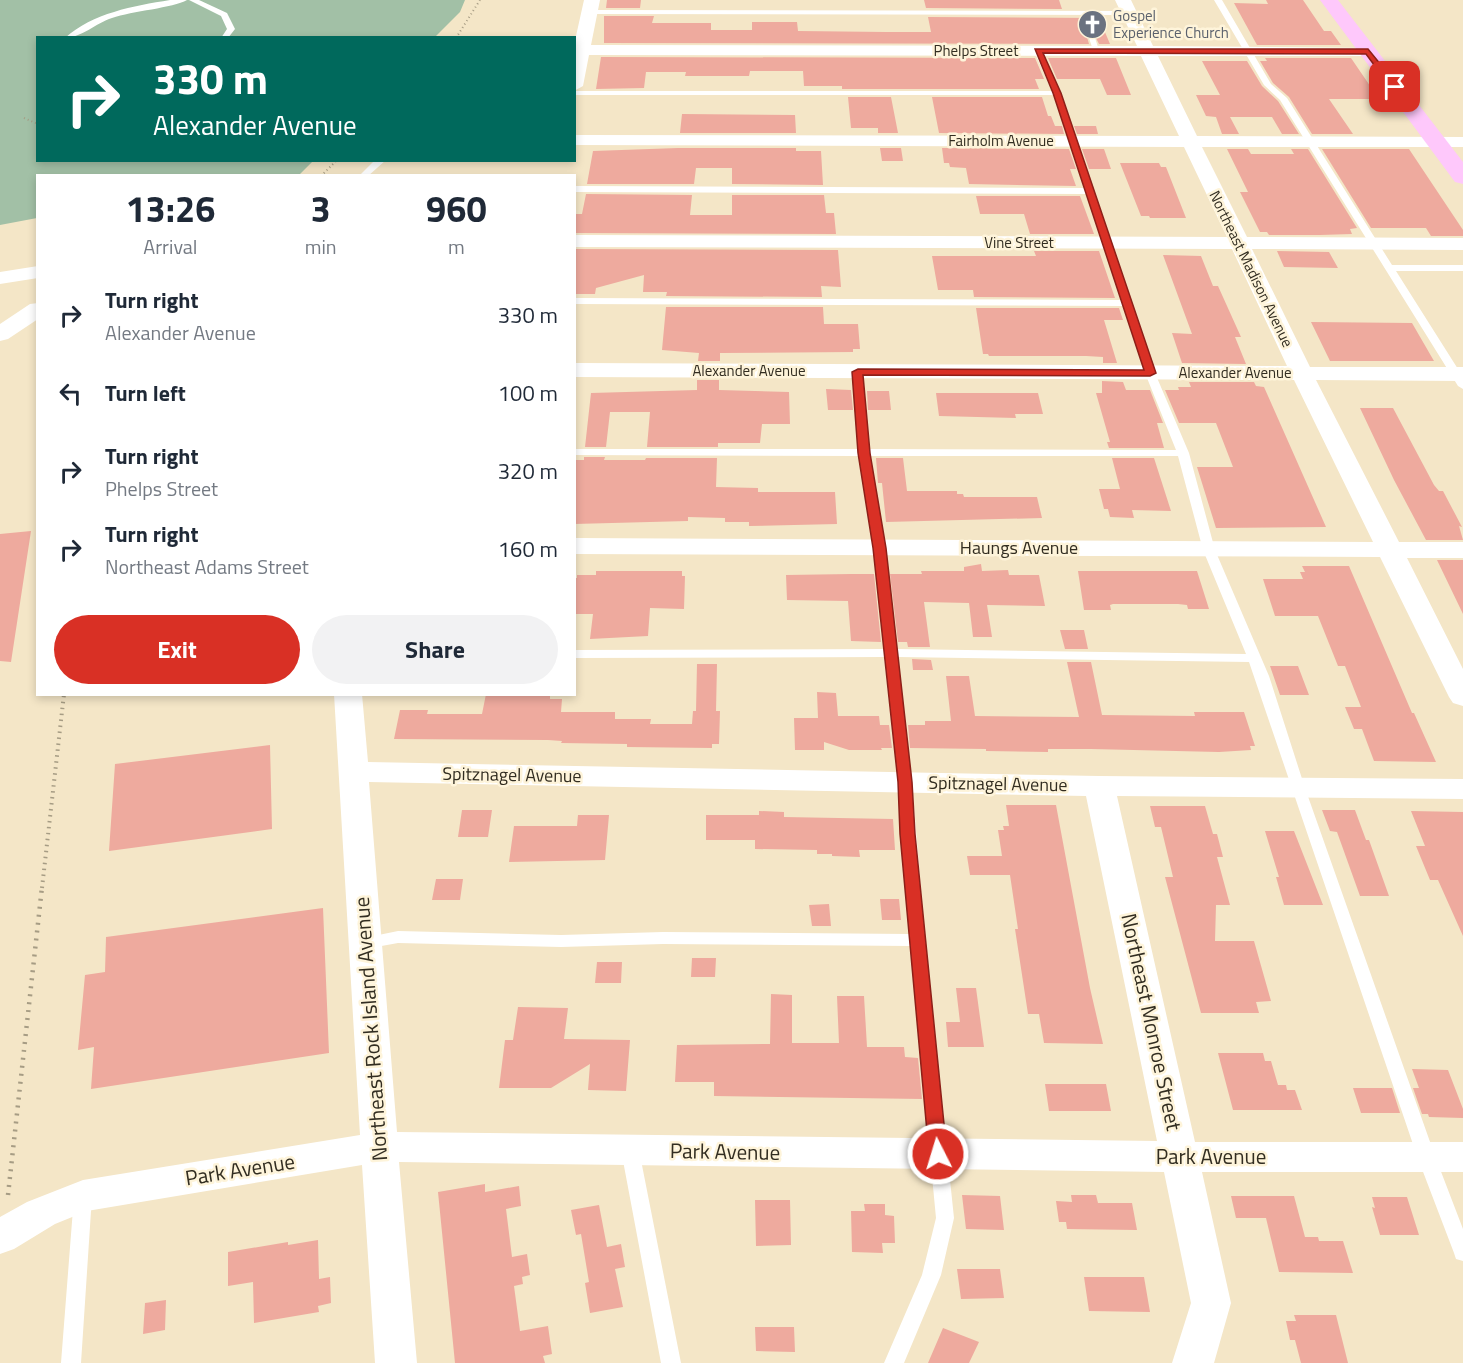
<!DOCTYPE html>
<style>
:root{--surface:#fff;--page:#f2f2f3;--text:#1f2937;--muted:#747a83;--accent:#d93025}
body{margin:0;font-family:"Titillium Web",sans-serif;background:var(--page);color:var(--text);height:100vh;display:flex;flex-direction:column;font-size:22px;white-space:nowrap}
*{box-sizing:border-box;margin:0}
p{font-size:20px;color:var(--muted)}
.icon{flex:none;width:33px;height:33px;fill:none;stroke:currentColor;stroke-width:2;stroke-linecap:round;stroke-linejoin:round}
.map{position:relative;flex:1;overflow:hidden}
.panel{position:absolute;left:36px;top:174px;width:540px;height:522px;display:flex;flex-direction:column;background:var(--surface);border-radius:0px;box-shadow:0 3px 9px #0003}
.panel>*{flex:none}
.guide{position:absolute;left:36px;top:36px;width:540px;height:126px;border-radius:0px;box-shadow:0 3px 9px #0003;background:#00695c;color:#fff;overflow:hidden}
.pin{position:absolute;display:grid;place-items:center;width:51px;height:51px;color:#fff;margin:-26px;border-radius:12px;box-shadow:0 3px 9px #0006}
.me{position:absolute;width:66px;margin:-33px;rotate:355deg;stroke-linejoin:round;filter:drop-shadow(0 0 4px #0008)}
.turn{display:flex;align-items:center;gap:21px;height:126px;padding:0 18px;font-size:27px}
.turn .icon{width:78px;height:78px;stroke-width:2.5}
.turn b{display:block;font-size:42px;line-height:51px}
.eta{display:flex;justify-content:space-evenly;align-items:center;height:102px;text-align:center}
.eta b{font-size:36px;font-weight:700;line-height:42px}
.primary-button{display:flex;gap:12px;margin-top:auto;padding:12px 18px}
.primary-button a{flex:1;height:69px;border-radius:36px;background:var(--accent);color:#fff;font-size:24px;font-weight:700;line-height:69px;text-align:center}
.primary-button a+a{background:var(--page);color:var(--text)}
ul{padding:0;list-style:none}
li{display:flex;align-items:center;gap:18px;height:78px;padding:0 18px}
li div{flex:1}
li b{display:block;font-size:22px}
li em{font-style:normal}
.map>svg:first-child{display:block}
</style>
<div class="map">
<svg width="1463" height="1363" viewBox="0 0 1463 1363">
<rect width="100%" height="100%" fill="#f4e6c7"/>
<path fill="#a2c0a6" d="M0,0H465L460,12L435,37L38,38V160L313,161L300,174L288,175L38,176L37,218L0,225Z"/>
<path fill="#eeaa9e" d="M607,0H641L640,8H606Z
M924,0H1059L1062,9L926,8Z
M1266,0H1303L1324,31H1331L1341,45H1257L1234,3L1268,4Z
M604,16H654L652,23H711V30H752V22H797L798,31L886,32H931L928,17L1099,18L1110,44H1099L1095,36L1087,37L1089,44L604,43Z
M601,57L1035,58L1044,79H1035L1039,89H842V86H804L803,71H750L749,76H685L686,72H646L644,88L596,89Z
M1048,58H1116L1131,95H1107L1100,79H1057Z
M1265,58H1351L1379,99H1329L1353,134H1312L1289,97L1273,83L1260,61H1267Z
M1202,61H1247L1262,86L1278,101L1299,134H1282L1272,117H1230L1239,134H1222L1216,117L1206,116L1196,95H1220Z
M848,97H891L898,133H878V128H851Z
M932,97H1042L1048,116H1051L1055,126H1062L1064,134L939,133Z
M682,114L795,115L796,133H680Z
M1074,126H1096L1098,134H1077Z
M678,148H796V151H821L823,185L732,184V168H696L694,184H587L593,151Z
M880,148H901L903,161H882Z
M942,148L1069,149L1076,169H1070L1076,186L969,184L966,168L950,167L949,163H944Z
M1082,149H1104L1111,169H1089Z
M1227,149H1248L1251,154H1294L1291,149H1308L1357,228L1350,229L1352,234L1320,235H1269L1267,232H1260L1240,192H1248Z
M1322,149H1409L1463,230V236H1431L1426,228H1371Z
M1120,163H1159L1161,167H1166L1186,218H1150L1149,216H1141Z
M586,194L692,195L690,215H732V195H824L826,213H834L836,234L574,233V214H582Z
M976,196H1080L1094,234H1030L1024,214H980Z
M574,249L838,250L841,287L821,286L822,297L666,296L667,292H643L644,275L596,288L595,294H574Z
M1034,251H1099L1115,298L974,297L973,290H938L932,256H1036Z
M1277,251L1329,252L1338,268L1284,267Z
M1163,255L1201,256L1213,286H1218L1241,337H1235L1246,364L1182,363L1172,333L1192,334Z
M666,307H823L824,324H858L860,349H853V352L720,353V361H698L699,353L662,350Z
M976,308H1119L1123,320H1104L1117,363H1103V357L1086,356H989L988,354H983Z
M1311,322L1412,323L1434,361H1330Z
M697,380H719V390L789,392L790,424H762L760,443H718V447H647L650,412H610L606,447H585L591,393L697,390Z
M1102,381L1123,382L1126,390H1150L1163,423H1157L1164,448H1109L1107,442H1110L1096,393H1102Z
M1189,382H1254L1256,386L1264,387L1326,527L1216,528L1197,467H1233L1216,423H1179L1165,390H1179L1178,387H1191Z
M826,389L851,390L853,410H828Z
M867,391H889L891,410H868Z
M936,393H1038L1043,414H1015L1016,418L939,416Z
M1360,408H1393L1434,485L1439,491H1443L1462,527L1459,526L1463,540H1426L1394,480Z
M584,457H605L604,460H645L646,458H717L716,487L758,488V492H835L837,524L749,526V522H725V518L688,517V521L574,524V460H584Z
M876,458H903L907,491H957V494H963L964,497H1037L1042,518L886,522L882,483H878Z
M1112,458H1154L1171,511L1132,510L1134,518L1110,517L1108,509H1104L1099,489H1120Z
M31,531L11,662L0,661V534Z
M1437,560H1463V614Z
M981,564L982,571L1008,570L1009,575H1039L1045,606L987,605L992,637H973L969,603L924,602L930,647H908L907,642H898L890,574H922L921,571H964V567Z
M1302,566H1349L1412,713H1414L1436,762L1374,761L1362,729H1354L1345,707H1361L1345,666H1338L1318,616H1275L1263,579H1303L1300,572H1305Z
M596,571H682V576H685L684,609L650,608L648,636L590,639L593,614H574V578H577V575H596Z
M1078,571H1197L1209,609H1188L1187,605L1178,604H1113L1110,605L1111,610H1084Z
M851,574H874L881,642L851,641L848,601L787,600L786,575Z
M1060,630H1084L1088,649H1065Z
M912,659L931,660L933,670H913Z
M1067,662H1091L1102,715L1195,716L1194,712H1244L1255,746H1250L1251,750L1219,752L1091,749H1048V752L986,751V749L910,748L908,725H925V721H951L946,676H969L975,716L1079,717Z
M697,664H717L716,711H720L719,744H712V748L627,747V744L561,743L562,741L548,740L394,739L400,710H428L427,714H482L486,694H550V699H562L561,712H615V719H651L650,724H692L693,711H696Z
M1270,666H1298L1309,695H1280Z
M817,692L836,693L838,716H879L880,725H889L892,748H881L882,750H849L824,742V750H795L794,718H818Z
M270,745L272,829L109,851L115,764Z
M1006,805H1056L1090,988L1103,1044L1044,1043L1039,1014H1028L1015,929H1018L1010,875H970L967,856H1002L998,830H1004L1003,826H1009Z
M1150,806H1205L1213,834H1217L1223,857H1217L1230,905H1216L1215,941H1254L1271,1001L1256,1002L1259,1013H1201L1165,877H1173L1161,827H1155Z
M462,810H492L488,837H458Z
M1322,810H1355L1366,840H1369L1389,896H1360L1337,832L1330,831Z
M759,811L784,812V817L893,819L895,850H859L860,857L832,856V854H817V850L755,849V840H706V815H759Z
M1411,811L1463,812V936L1438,880H1430L1416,846H1425Z
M578,815H609L605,860L509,862L514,826H577Z
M1265,831H1294L1323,905H1284L1276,877H1279Z
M436,879H463L460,900H432Z
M880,899H899L901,920H882Z
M829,904L831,926H812L809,905Z
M323,908L329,1053L91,1089L94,1047L78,1050L85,975L105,972L106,937Z
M692,958H716L715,977H691Z
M597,962H622L621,983H595Z
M956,988H976L984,1047H948L946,1022H960Z
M771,994L792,995V1043H839L837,996H864L867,1047H904L905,1057L918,1058L922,1099L714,1096V1082H675L677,1045L770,1044Z
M518,1007L568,1008L564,1039L630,1040L626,1091L588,1090L590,1064L551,1088H499L505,1040H513Z
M1218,1053H1263L1265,1061H1271L1278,1085H1286L1287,1090H1295L1302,1110H1233Z
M1412,1069L1448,1070L1463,1109V1118L1429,1117L1428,1114H1422L1413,1088H1419Z
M1045,1084H1106L1111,1111H1049Z
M1353,1088H1392L1400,1113H1361Z
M485,1184V1192L519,1186L521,1206L506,1209L512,1257L527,1254L530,1275L522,1277L523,1284L514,1286L520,1331L548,1326L552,1354L543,1356L545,1363H455L438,1192Z
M962,1195L1000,1196L1004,1230L966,1229Z
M1071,1195H1096L1098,1203H1132L1137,1230L1067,1229L1066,1222H1059L1056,1201L1072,1202Z
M1231,1196H1294L1305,1237H1318L1319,1241H1343L1353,1273L1279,1272L1266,1218H1236Z
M1372,1197H1407L1419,1235H1380L1372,1207L1375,1208Z
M755,1200H790L791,1245L756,1246Z
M864,1204H885V1215L894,1216L895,1243H882L883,1253L852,1252L851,1211H865Z
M599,1205L607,1247L621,1244L625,1267L615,1269L623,1307L590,1313L585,1283L589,1282L581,1234L576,1235L571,1210Z
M318,1240L319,1279L330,1277L331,1303L318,1306L319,1312L254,1323L253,1282L228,1286V1252L288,1242V1245Z
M957,1269H1000L1004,1298L961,1299Z
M1084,1277H1144L1150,1312L1089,1311Z
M166,1300L165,1330L143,1334L145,1303Z
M1294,1315H1336L1348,1363H1301L1295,1340H1290L1286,1321H1296Z
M755,1327H794L795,1352L756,1351Z
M943,1328L979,1342L969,1363H928Z"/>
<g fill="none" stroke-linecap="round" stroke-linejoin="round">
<path stroke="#a69c84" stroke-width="2" stroke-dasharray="1 3" stroke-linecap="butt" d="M456,38L480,0
M24,118L38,124
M321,176L337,160"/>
<path stroke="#a69c84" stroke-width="4" stroke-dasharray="1.5 4.5" stroke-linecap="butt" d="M42,888L64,694"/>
<path stroke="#a69c84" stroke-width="4.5" stroke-dasharray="2 6" stroke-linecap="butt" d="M8,1195L42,887"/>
<path fill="#fff" fill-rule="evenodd" d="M170,0H187C173,8 132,11 112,18C96,23 81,38 65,38C93,13 133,6 170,0Z
M189,0H199L227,13L235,29L228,38H221L227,29L221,16Z
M1214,0H1222L1271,84L1287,98L1392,265H1463V271H1396L1463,377V389L1458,386L1280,100L1264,85Z
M589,10L1129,11L1133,13L1129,15L586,14L585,12Z
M1089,38H1095L1100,53H1094Z
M1038,49L1042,51L1061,93L1155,373L1189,453L1215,550L1269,676L1305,788L1435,1156L1463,1229V1261L1456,1259L1454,1253L1417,1156L1249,662L898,657L912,782L925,940L954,1218L941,1275L904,1363H884L922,1275L936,1218L910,946L663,944L561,947L398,943L365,949L359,947L357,943L359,939L398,931L561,935L663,932L909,934L898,782L884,657L574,658V650L884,649L873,548L859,456L574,455V449H858L853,372L858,369L863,372L869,449L1176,450L1145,373L1123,306L574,304V298L1121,300L1086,194L574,192V186L1084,188L1054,95H574V91H1052L1034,51ZM870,456H1178L1203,550L1246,654L897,649L885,548Z
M375,160H386L368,176H359Z
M630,1143L636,1145L639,1150L681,1363H661L621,1150L624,1145Z
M83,1188L89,1191L92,1196L81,1363H61L74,1196L77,1191Z"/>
<path fill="#fff" fill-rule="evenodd" d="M584,0H600L591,45L1137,46L1115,0H1131L1153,46L1374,48L1376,51L1368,56H1158L1197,136L1463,137V147H1202L1247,237L1463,238V250L1252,249L1310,367H1463V381L1316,380L1399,542H1463V558H1407L1463,669V706L1453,703L1449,697L1380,557L574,554V538L1373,542L1294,380L574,377V363L1287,366L1232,249L574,247V235L1227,237L1184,147L574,145V135L1179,136L1141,56L589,55L583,86L574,91V45Z
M38,266V278L0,284V272Z
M38,303V319L8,339L0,341V324L30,304Z
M334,694H362L368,762L1099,776L1463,779V799L1117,796L1195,1142H1463V1172H1202L1231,1303L1214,1363H1172L1191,1303L1164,1172L399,1162L417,1363H375L362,1165L87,1211L55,1224L14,1249L0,1254V1217L27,1202L83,1180L360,1135ZM369,782L1086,796L1157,1141L397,1132Z"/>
<path fill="#fec8fb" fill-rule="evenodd" d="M1320,0H1338L1463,162V184L1455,182Z"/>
</g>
<path fill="#d93025" stroke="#8d1f18" stroke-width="1.5" d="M1035,49H1368L1399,87L1392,89L1366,54L1043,53L1061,93L1156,373L1150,376L863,375L870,453L886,548L912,782L915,834L947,1154L944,1159L938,1161L931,1159L929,1154L900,834L898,782L873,548L858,453L852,372L858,369L1144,370L1053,93Z"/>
<defs>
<symbol id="church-disc" viewBox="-11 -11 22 22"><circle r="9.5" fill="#6b7280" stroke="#fef4da"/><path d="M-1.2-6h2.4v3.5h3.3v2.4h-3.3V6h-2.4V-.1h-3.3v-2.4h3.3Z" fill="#fff"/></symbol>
</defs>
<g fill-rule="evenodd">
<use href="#church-disc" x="1076" y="8" width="33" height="33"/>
</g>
<g text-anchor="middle" stroke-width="5" stroke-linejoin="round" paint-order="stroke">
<g font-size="15" fill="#5b616d" stroke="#fef4da" text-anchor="start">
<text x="1113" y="21">Gospel<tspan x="1113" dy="17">Experience Church</tspan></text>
</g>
<g font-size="15" fill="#322d21" stroke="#fef4da">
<text x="976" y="56">Phelps Street</text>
<text x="1001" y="146">Fairholm Avenue</text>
<text x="1019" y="248">Vine Street</text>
<text transform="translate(1251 269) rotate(64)" y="5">Northeast Madison Avenue</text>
<text x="749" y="376">Alexander Avenue</text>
<text x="1235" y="378">Alexander Avenue</text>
</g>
<g font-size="18" fill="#322d21" stroke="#fef4da">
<text x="1019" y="554">Haungs Avenue</text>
<text transform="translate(512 775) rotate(1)" y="6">Spitznagel Avenue</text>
<text transform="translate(998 784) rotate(1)" y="6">Spitznagel Avenue</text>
</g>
<g font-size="21" fill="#322d21" stroke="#fef4da">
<text transform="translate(1151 1022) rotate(78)" y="7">Northeast Monroe Street</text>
<text transform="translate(371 1029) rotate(-94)" y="7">Northeast Rock Island Avenue</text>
<text transform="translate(725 1152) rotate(1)" y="7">Park Avenue</text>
<text x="1211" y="1164">Park Avenue</text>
<text transform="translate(240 1170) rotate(-9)" y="7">Park Avenue</text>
</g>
</g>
</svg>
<div class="pin" style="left:1395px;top:87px;background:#d93025"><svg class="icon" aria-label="arrive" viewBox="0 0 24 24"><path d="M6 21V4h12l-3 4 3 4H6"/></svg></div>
<svg class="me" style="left:938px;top:1154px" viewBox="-20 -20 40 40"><circle r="17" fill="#d93025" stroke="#fff" stroke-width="3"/><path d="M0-11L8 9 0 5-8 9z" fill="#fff"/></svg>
<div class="guide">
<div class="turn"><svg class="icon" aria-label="right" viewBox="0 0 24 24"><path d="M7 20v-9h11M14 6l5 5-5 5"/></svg><div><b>330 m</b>Alexander Avenue</div></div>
</div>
<section class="panel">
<div class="eta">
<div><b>13:26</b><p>Arrival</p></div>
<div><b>3</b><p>min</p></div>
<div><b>960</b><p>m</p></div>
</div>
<ul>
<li><svg class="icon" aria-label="right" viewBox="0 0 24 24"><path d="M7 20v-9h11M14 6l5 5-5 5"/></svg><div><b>Turn right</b><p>Alexander Avenue</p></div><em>330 m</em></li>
<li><svg class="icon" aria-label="left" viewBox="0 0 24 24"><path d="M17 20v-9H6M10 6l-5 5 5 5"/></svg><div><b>Turn left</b></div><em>100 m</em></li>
<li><svg class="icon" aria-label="right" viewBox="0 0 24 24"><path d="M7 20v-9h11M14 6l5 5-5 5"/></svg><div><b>Turn right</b><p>Phelps Street</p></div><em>320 m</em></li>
<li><svg class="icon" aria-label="right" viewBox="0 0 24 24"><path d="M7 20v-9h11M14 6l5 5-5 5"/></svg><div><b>Turn right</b><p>Northeast Adams Street</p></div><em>160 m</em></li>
</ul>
<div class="primary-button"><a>Exit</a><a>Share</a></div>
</section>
</div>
